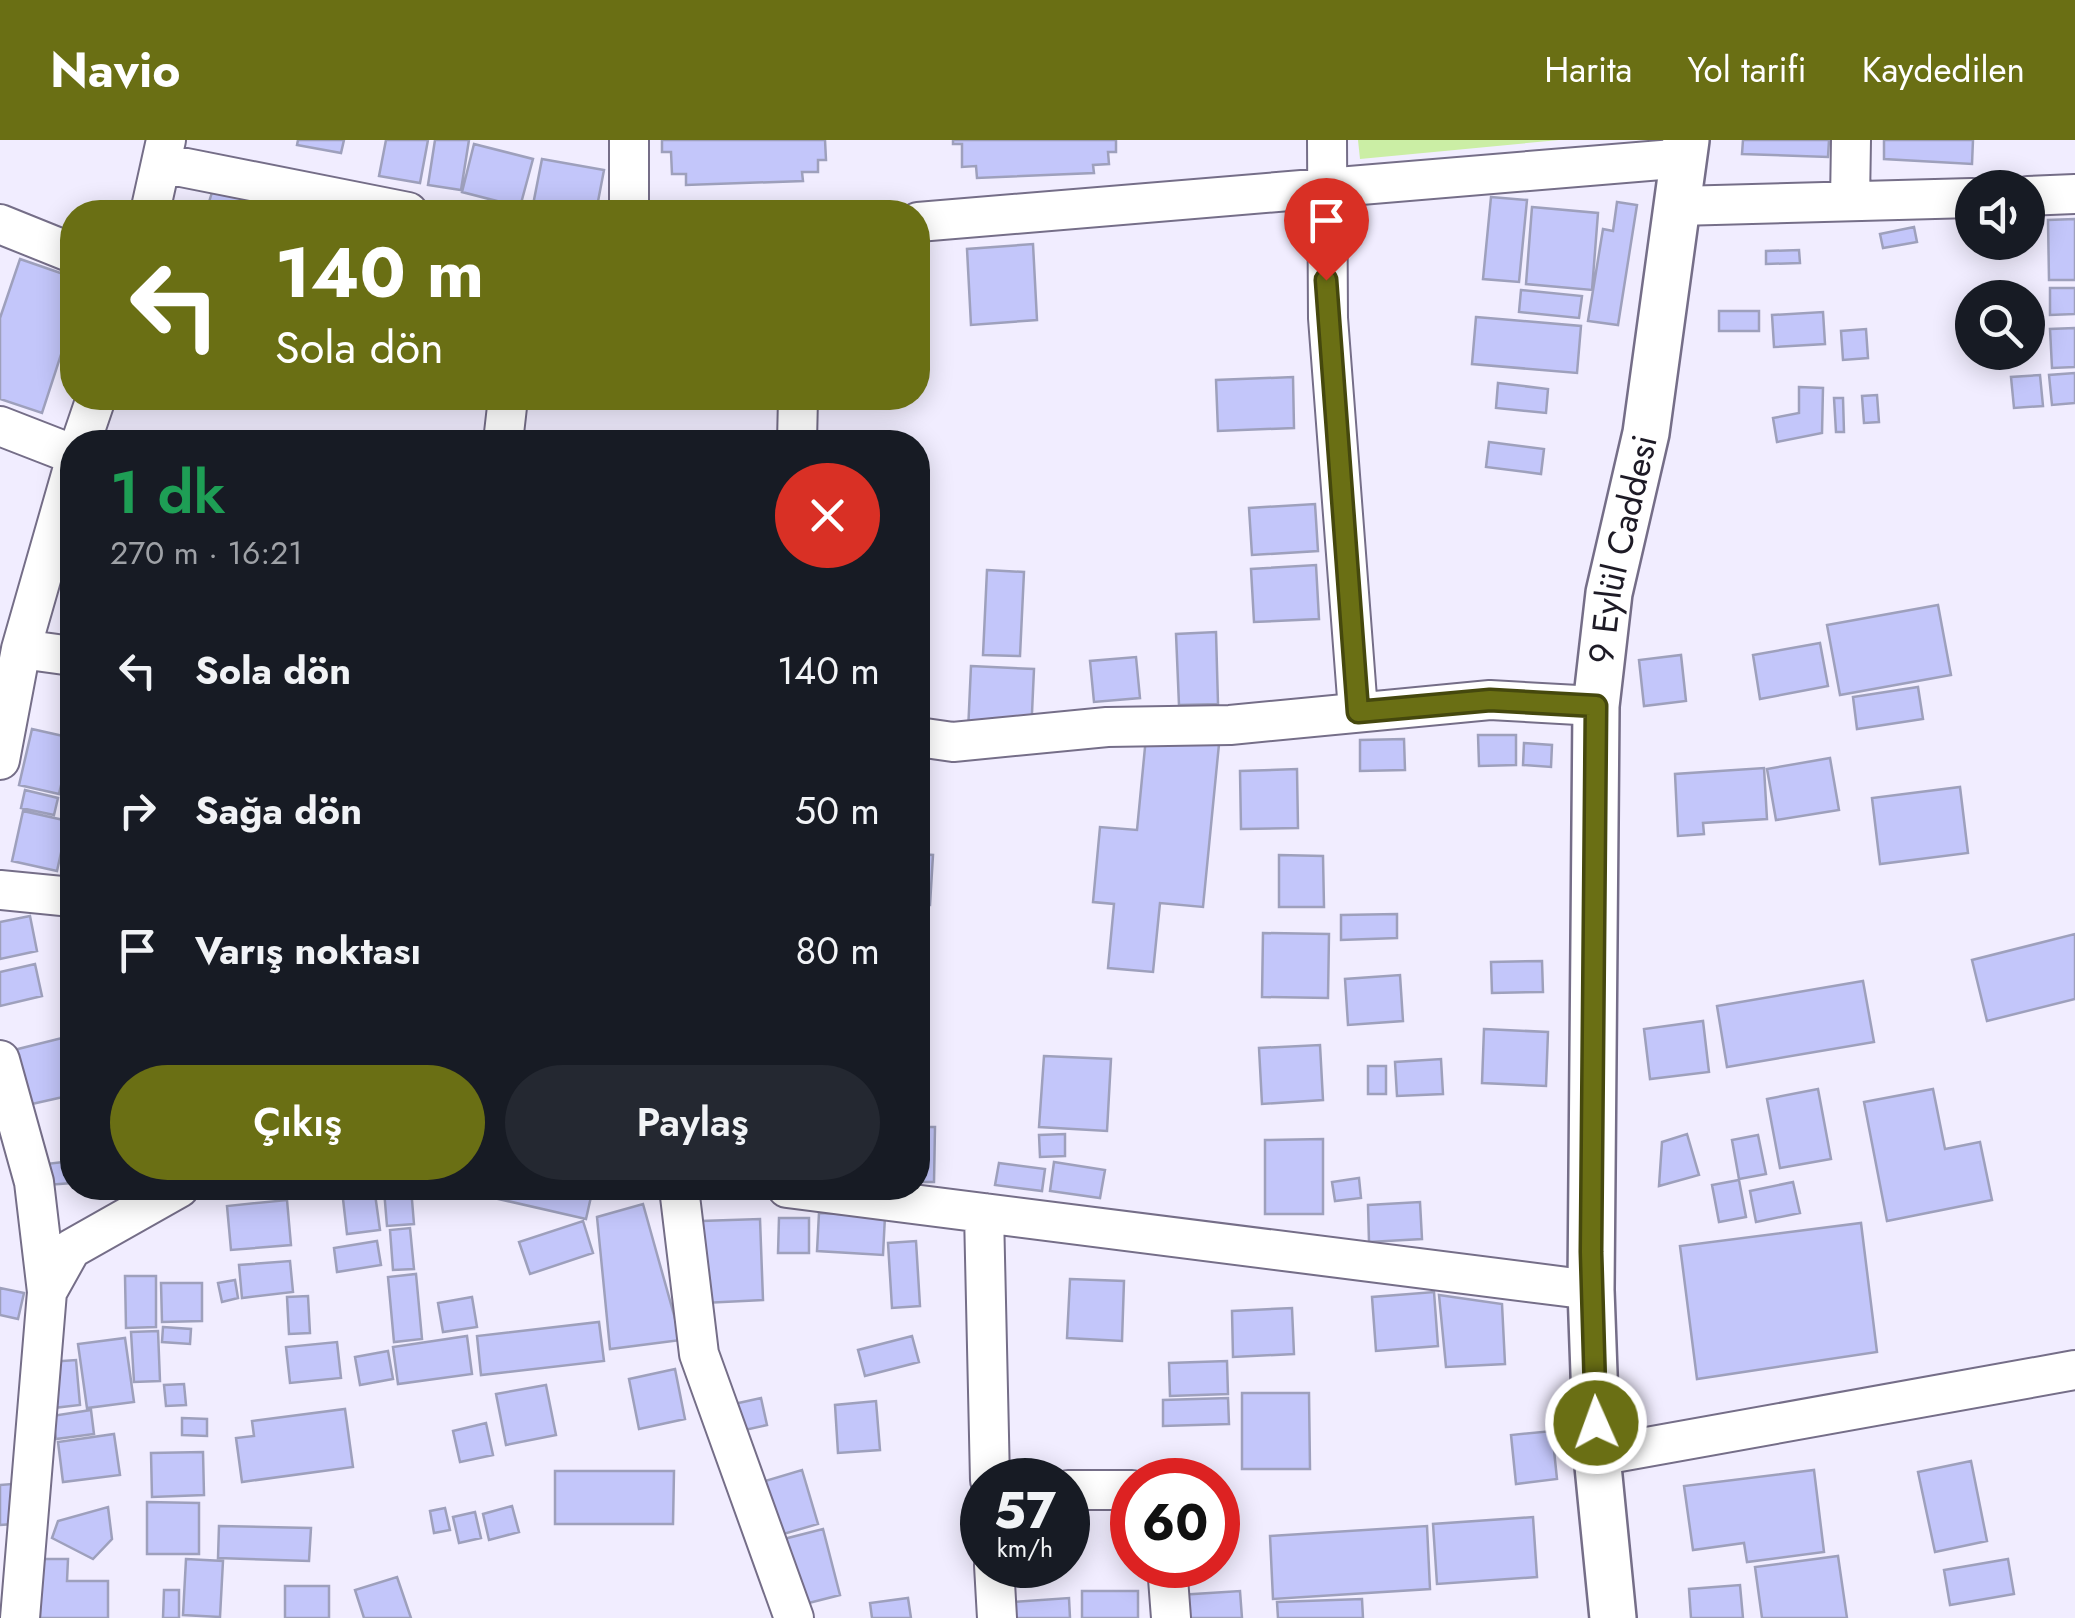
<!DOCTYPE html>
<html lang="tr">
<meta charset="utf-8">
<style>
:root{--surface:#171b24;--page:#242831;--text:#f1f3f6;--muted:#9ea1a6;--accent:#6a6f14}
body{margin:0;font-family:Jost,sans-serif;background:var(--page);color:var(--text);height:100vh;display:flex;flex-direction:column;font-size:38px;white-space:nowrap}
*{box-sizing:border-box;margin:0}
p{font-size:32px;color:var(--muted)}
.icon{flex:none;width:55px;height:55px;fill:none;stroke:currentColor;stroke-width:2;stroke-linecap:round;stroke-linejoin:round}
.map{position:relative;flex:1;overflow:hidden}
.details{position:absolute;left:60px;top:290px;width:870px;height:770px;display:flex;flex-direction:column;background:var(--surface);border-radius:40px;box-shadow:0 5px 25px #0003}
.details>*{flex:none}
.top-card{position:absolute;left:60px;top:60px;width:870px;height:210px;border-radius:40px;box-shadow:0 5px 25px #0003;background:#6a6f14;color:#fff;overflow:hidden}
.buttons{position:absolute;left:1955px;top:30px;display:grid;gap:20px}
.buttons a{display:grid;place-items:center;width:90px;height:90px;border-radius:50%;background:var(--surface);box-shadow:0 5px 25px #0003;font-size:50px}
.speed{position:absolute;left:960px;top:1318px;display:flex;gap:20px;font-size:50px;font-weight:700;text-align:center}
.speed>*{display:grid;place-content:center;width:130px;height:130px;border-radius:50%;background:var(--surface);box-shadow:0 5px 25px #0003;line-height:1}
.speed small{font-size:25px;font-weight:400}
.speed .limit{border:15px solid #d22;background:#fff;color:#111}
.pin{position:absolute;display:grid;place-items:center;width:85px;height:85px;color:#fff;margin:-102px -42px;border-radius:50% 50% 50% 0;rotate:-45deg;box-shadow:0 0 10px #0007}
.pin .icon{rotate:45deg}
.me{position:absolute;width:110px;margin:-55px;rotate:358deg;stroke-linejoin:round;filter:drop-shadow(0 0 8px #0008)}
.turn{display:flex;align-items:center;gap:35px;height:210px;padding:0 50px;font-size:45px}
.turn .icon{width:130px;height:130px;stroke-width:2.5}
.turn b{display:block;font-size:70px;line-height:85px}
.round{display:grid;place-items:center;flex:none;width:105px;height:105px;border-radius:52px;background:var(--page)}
.head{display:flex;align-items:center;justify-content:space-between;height:170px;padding:0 50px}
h1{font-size:60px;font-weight:600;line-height:75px;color:#1e9e55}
.action{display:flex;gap:20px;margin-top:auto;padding:20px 50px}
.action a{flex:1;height:115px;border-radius:60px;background:var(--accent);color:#fff;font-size:40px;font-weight:600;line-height:115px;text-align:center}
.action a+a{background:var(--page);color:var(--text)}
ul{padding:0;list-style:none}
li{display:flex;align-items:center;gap:30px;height:140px;padding:0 50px}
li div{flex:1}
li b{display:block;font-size:38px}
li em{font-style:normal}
header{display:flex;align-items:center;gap:60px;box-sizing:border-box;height:140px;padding:0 50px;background:var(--accent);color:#fff}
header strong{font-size:48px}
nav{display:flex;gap:55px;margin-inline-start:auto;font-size:35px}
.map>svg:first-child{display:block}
</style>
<header>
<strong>Navio</strong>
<nav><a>Harita</a><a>Yol tarifi</a><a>Kaydedilen</a></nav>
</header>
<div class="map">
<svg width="2075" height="1478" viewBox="0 0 2075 1478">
<rect width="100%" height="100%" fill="#f1edff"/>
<path fill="#cbeea5" d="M1358,0H1559L1360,19Z"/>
<path fill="#c3c6fa" stroke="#9ea0bc" stroke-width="2.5" d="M298,0H344L341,13L297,5Z
M386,0H428L420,43L379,36Z
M435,0H469L461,50L428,45Z
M662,0H825L826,20H818V32H802L803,41L686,45V34H672L671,12H662Z
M953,0H1116V12H1108L1109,24L1093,25L1094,33L977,38L976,26L962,27V4H953Z
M1743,0H1829L1828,17L1742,14Z
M1884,0H1973L1972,24L1884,19Z
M474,4L533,19L520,67L462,52Z
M542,19L604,30L596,72L533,65Z
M213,49L291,55L285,72H206Z
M1491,57L1527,60L1519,142L1483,139Z
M1617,62L1637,65L1618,185L1588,181L1603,89L1613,91Z
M1532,67L1598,73L1592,150L1526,144Z
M2075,79V140H2049L2048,80Z
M1914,87L1917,102L1883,108L1880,94Z
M1033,104L1037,180L971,185L967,109Z
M1799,110L1800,123L1766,124V111Z
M20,119L72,137V181L42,273L0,259V178Z
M2050,148H2075V174L2050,175Z
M1521,150L1582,156L1579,178L1519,172Z
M1719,171H1759V191H1719Z
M1823,172L1825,204L1774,207L1772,175Z
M1476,177L1581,186L1577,233L1472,224Z
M2075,188V227L2052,228L2050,189Z
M1866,189L1868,218L1843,220L1841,191Z
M2075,233V263L2052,265L2049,235Z
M2040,235L2043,266L2014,268L2011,237Z
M1293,237L1294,288L1218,291L1216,240Z
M1498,243L1548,249L1546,273L1496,268Z
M1799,247L1823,248L1822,293L1777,302L1773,278L1799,273Z
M1877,255L1879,282L1864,283L1862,256Z
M1834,258H1843L1844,292H1836Z
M1489,302L1544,309L1541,334L1486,327Z
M1315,364L1318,411L1252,415L1249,368Z
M1316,425L1319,479L1254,482L1251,429Z
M987,430L1024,432L1020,516L983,515Z
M1938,465L1951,535L1840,555L1827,485Z
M1216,492L1218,564L1179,565L1176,494Z
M1820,503L1828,546L1760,559L1753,515Z
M1681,515L1686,561L1644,566L1639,520Z
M1136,517L1140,558L1094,562L1090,521Z
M971,526L1034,529L1031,595L968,592Z
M1918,547L1923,579L1857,589L1853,557Z
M32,589L72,598L59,654L19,645Z
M1478,595H1516V625L1479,626Z
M1146,597L1219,604L1203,767L1160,763L1153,832L1108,828L1114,764L1093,762L1100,687L1137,690Z
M1404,599L1405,630L1360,631V600Z
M1524,603L1552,605L1551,627L1523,625Z
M1830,618L1839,670L1776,680L1767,629Z
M1764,628L1767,679L1703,683L1704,694L1678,696L1675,634Z
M1297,629L1298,688L1241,689L1240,631Z
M1960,647L1968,713L1880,724L1872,658Z
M25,650L58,658L54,675L21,668Z
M23,671L68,681L57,731L12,721Z
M918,714L933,715L930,765L918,764Z
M1279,715L1323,716L1324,767H1279Z
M1397,774V798L1341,800V775Z
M30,776L37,811L0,819V782Z
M1263,793L1329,794L1328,858L1262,857Z
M2075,794V859L1987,881L1972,820Z
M1542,821L1543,852L1492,853L1491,822Z
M35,824L42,856L0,866V832Z
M1400,835L1403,881L1348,885L1345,839Z
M1863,841L1874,902L1727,927L1717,866Z
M1703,881L1709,932L1650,939L1644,889Z
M1484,889L1548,892L1546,946L1482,943Z
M62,898L72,955L23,966L10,911Z
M1320,905L1323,960L1262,964L1259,908Z
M1044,916L1111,919L1107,991L1039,987Z
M1441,919L1443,954L1397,956L1395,922Z
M1368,926H1386V954H1368Z
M1818,949L1831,1019L1780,1028L1767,959Z
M1933,949L1945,1009L1980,1002L1992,1060L1887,1081L1864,962Z
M918,987H935L934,1042H918Z
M1065,994V1016L1040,1017L1039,995Z
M1687,994L1699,1035L1659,1046L1662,1002Z
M1758,995L1766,1034L1739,1039L1732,1000Z
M1323,999V1074H1265V1000Z
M72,1021V1043L47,1045L46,1024Z
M1054,1022L1105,1030L1100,1058L1050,1051Z
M999,1023L1045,1029L1042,1051L995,1045Z
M1359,1038L1361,1058L1335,1061L1332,1042Z
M1739,1040L1746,1077L1719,1082L1712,1045Z
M1793,1042L1800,1073L1756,1082L1750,1051Z
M411,1048L414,1084L387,1086L384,1050Z
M469,1048H593L586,1079L468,1052Z
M375,1054L380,1090L347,1094L343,1059Z
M287,1060L291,1105L231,1110L227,1066Z
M1420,1062L1422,1099L1369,1102L1368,1065Z
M643,1064L681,1200L610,1209L597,1077Z
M819,1073L885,1076L883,1115L817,1111Z
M779,1078H809V1113H778Z
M760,1079L763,1160L704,1163L701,1081Z
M583,1081L593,1113L530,1134L519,1102Z
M1861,1083L1877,1212L1697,1239L1680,1106Z
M410,1088L414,1129L393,1130L390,1090Z
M377,1101L381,1125L337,1132L334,1108Z
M916,1101L920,1166L892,1168L888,1103Z
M290,1121L293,1152L242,1158L239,1125Z
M416,1134L422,1199L394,1202L388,1137Z
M125,1136H156V1187L126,1188Z
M1070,1139L1124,1141L1122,1201L1067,1198Z
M235,1140L238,1158L222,1162L218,1143Z
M161,1143H202V1181L162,1182Z
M0,1148L24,1153L18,1179L0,1175Z
M1434,1152L1438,1206L1376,1211L1372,1157Z
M1439,1155L1502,1164L1505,1224L1446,1227Z
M308,1156L310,1193L289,1194L287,1157Z
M472,1157L477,1187L443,1192L438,1163Z
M1292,1168L1294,1214L1233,1217L1232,1171Z
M599,1182L604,1221L481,1235L477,1196Z
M163,1187L191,1189L190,1204L162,1202Z
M158,1191L160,1241L134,1242L131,1192Z
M467,1196L472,1234L398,1244L393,1207Z
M912,1196L919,1222L865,1236L858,1210Z
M125,1198L134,1262L87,1268L78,1204Z
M337,1202L341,1238L290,1243L286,1207Z
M388,1211L393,1239L360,1245L355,1217Z
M76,1220L80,1265L53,1268L49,1222Z
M1227,1221L1228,1254L1170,1256L1169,1223Z
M675,1229L685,1279L639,1289L629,1239Z
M184,1244L186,1265L166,1266L164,1245Z
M546,1245L556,1295L506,1305L496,1254Z
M1242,1253H1309L1310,1329H1242Z
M761,1258L767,1285L740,1291L734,1264Z
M1228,1258L1229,1284L1163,1286V1260Z
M876,1261L880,1310L838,1313L835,1265Z
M345,1269L353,1327L242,1342L236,1298L254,1296L252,1281Z
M91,1270L94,1294L56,1299L52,1276Z
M182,1278L207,1279V1296L182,1295Z
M486,1283L493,1315L460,1322L453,1291Z
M1552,1291L1557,1339L1516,1344L1511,1295Z
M114,1294L120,1335L63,1342L58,1302Z
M203,1312L204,1355L152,1357L151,1313Z
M1971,1321L1987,1401L1935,1412L1918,1332Z
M802,1330L818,1384L780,1395L765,1341Z
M1814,1330L1824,1412L1747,1422L1744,1403L1693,1410L1684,1346Z
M555,1331H674L673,1384H555Z
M12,1344L13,1384L0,1385V1345Z
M147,1362L199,1363V1414H147Z
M512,1366L519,1392L489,1400L483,1374Z
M108,1367L112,1399L93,1419L52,1398L58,1381Z
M445,1368L450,1390L434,1393L430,1371Z
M475,1372L481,1398L459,1403L453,1377Z
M1533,1377L1537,1437L1437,1444L1433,1384Z
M219,1386L311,1388L309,1421L218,1418Z
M1427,1386L1430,1449L1273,1459L1270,1396Z
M823,1389L840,1455L801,1465L784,1399Z
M1838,1416L1847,1478H1762L1755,1427Z
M40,1419H68L67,1441H108V1478H40Z
M186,1419L223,1421L220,1477L183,1475Z
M2008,1419L2014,1454L1950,1465L1944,1430Z
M397,1437L411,1478H364L355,1450Z
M1740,1445L1743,1478H1691L1689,1449Z
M285,1446H329V1478H285Z
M164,1450H179V1478H163Z
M1082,1451H1138V1478H1082Z
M1240,1451L1242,1478H1181L1179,1455Z
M908,1458L911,1478H872L870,1463Z
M1069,1458L1070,1478H1014L1013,1462Z
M1362,1459L1363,1478H1278L1277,1462Z"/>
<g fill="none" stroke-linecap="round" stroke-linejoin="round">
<defs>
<path id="minor" d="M1327,0L1328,178L1358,571
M161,23L408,72
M2028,56L2075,54
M1850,61L1851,0
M1678,66L1972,58
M150,72L166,0
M629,72V0
M918,82L1685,18
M0,84L72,113
M0,286L72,314
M81,302L96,258
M503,302L508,258
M797,302L798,258
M21,509L72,516
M918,597L953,602L1107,587L1230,585L1490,560L1596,566
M0,620L21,509L72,331
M0,750L72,757
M0,920L34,1042L47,1152
M679,1048L699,1214L794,1478
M787,1048L1591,1150
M984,1073L990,1340
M1597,1316L2075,1230
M1068,1350H1132
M994,1425L997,1478
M1167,1425L1171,1478
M20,1478L47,1152L71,1109L179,1048"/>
<g id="major">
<path id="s1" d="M1613,1478L1597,1316L1591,1150L1596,566L1609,453L1646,293L1686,0"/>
</g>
</defs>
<use href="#minor" stroke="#756e88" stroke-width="42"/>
<use href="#major" stroke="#756e88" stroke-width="50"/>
<use href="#minor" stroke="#fff" stroke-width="38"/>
<use href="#major" stroke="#fff" stroke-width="45"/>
</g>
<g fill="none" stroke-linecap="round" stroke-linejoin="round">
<defs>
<path id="route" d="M1326,140L1358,572L1490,560L1596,566L1591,1112L1596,1283"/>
</defs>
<use href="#route" stroke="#45480d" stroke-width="25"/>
<use href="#route" stroke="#6a6f14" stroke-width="18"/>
</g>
<g text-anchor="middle" stroke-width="9" stroke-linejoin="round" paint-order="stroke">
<g font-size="35" fill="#1d1a25" stroke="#f1edff">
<text dy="12" stroke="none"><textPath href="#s1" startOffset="1072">9 Eylül Caddesi</textPath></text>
</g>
</g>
</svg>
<div class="buttons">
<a><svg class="icon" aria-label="sound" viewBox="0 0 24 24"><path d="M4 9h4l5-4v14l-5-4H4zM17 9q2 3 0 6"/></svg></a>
<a><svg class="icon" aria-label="search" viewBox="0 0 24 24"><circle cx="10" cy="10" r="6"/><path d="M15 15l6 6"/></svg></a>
</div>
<div class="speed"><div>57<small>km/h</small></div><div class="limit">60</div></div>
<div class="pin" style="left:1326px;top:140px;background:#d93025"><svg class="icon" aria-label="arrive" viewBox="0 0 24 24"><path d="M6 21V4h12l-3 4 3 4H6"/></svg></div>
<svg class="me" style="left:1596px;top:1283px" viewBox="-20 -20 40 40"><circle r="17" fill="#6a6f14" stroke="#fff" stroke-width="3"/><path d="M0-11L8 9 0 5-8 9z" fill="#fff"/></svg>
<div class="top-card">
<div class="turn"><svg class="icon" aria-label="left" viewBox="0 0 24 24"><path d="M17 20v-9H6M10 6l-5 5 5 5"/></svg><div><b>140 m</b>Sola dön</div></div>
</div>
<section class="details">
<div class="head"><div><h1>1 dk</h1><p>270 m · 16:21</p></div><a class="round" style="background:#d93025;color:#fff"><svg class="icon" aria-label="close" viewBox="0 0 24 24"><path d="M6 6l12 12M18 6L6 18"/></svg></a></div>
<ul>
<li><svg class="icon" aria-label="left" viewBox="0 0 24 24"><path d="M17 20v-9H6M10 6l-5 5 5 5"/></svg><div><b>Sola dön</b></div><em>140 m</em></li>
<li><svg class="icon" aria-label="right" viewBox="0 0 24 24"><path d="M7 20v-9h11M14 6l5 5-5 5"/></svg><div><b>Sağa dön</b></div><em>50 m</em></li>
<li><svg class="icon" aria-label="arrive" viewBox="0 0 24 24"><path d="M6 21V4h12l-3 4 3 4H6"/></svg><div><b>Varış noktası</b></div><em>80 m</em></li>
</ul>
<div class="action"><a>Çıkış</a><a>Paylaş</a></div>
</section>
</div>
